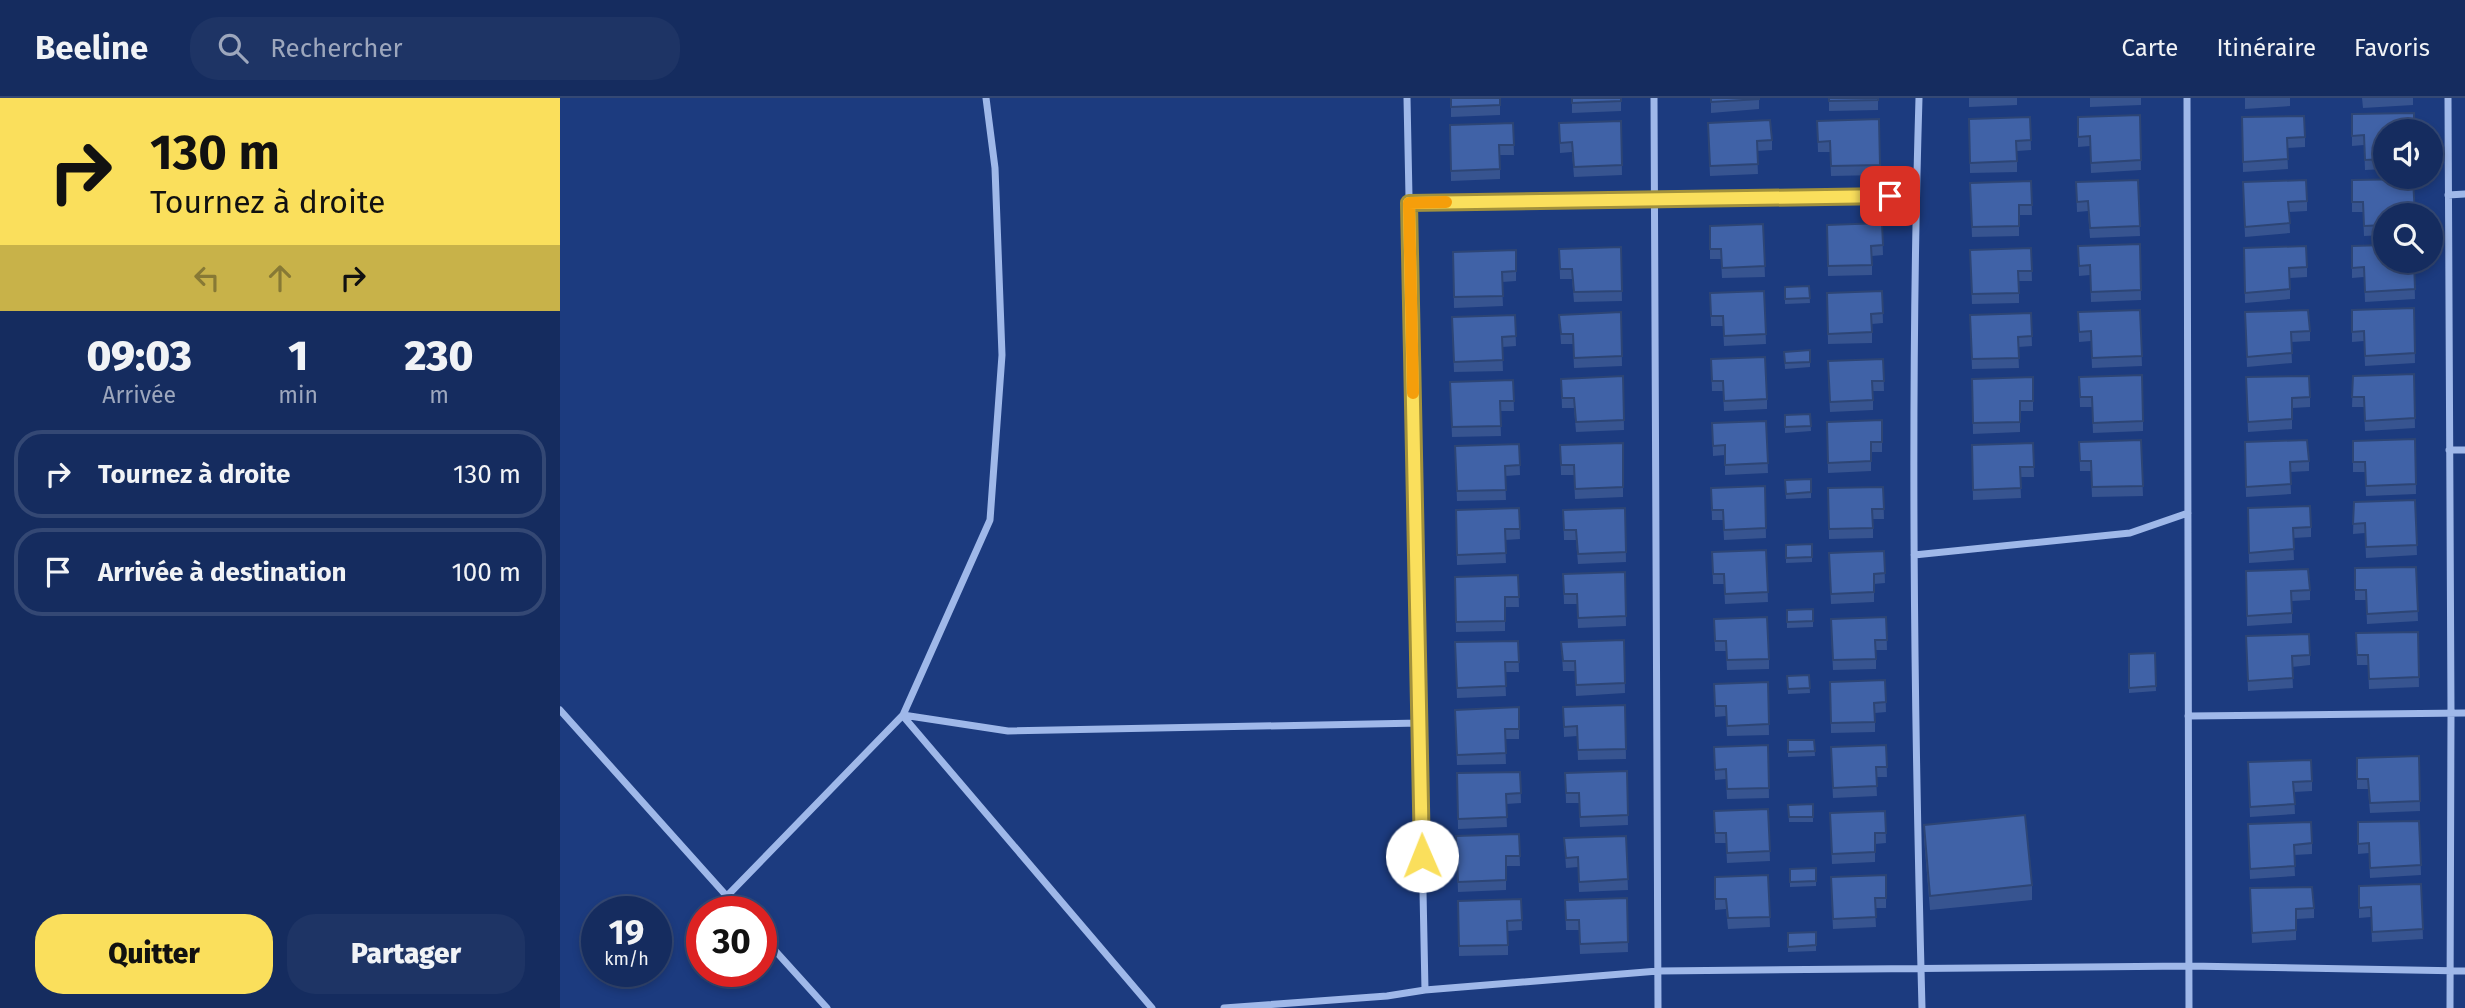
<!DOCTYPE html>
<html lang="fr">
<meta charset="utf-8">
<style>
:root{--surface:#152c5f;--page:#1e3465;--text:#f1f3f6;--muted:#9da7bd;--line:#344874;--accent:#fadf5c}
body{margin:0;font-family:"Fira Sans",sans-serif;background:var(--page);color:var(--text);height:100vh;display:flex;flex-direction:column;font-size:26px;white-space:nowrap}
*{box-sizing:border-box;margin:0}
p{font-size:23px;color:var(--muted)}
.icon{flex:none;width:38px;height:38px;fill:none;stroke:currentColor;stroke-width:2;stroke-linecap:round;stroke-linejoin:round}
.map{position:relative;flex:1;overflow:hidden}
.details{display:flex;flex-direction:column;background:var(--surface);width:560px}
.details>*{flex:none}
.banner{background:#fadf5c;color:#111;overflow:hidden}
.buttons{position:absolute;left:1813px;top:21px;display:grid;gap:14px}
.buttons a{display:grid;place-items:center;width:70px;height:70px;border-radius:50%;background:var(--surface);box-shadow:0 4px 10px #0003,0 0 0 2px var(--line);font-size:35px}
.speed{position:absolute;left:21px;top:798px;display:flex;gap:14px;font-size:35px;font-weight:700;text-align:center}
.speed>*{display:grid;place-content:center;width:91px;height:91px;border-radius:50%;background:var(--surface);box-shadow:0 4px 10px #0003,0 0 0 2px var(--line);line-height:1}
.speed small{font-size:18px;font-weight:400}
.speed .limit{border:10px solid #d22;background:#fff;color:#111}
.pin{position:absolute;display:grid;place-items:center;width:60px;height:60px;color:#fff;margin:-30px;border-radius:14px;box-shadow:0 4px 10px #0006}
.me{position:absolute;width:77px;margin:-38px;rotate:359deg;stroke-linejoin:round;filter:drop-shadow(0 0 5px #0008)}
.turn{display:flex;align-items:center;gap:24px;height:147px;padding:0 35px;font-size:32px}
.turn .icon{width:91px;height:91px;stroke-width:2.5}
.turn b{display:block;font-size:49px;line-height:60px}
.lanes{display:flex;align-items:center;height:66px;padding:0 35px;background:#0003;justify-content:center;gap:35px;direction:ltr}
.lanes .off{opacity:.35}
.eta{display:flex;justify-content:space-evenly;align-items:center;height:119px;text-align:center}
.eta b{font-size:42px;font-weight:800;line-height:49px}
.primary-button{display:flex;gap:14px;margin-top:auto;padding:14px 35px}
.primary-button a{flex:1;height:80px;border-radius:28px;background:var(--accent);color:#111;font-size:28px;font-weight:800;line-height:80px;text-align:center}
.primary-button a+a{background:var(--page);color:var(--text)}
ul{padding:0;list-style:none}
li{display:flex;align-items:center;gap:21px;height:88px;margin:0 14px 10px;padding:0 21px;border:4px solid var(--line);border-radius:28px}
li div{flex:1}
li b{display:block;font-size:26px}
li em{font-style:normal}
header{display:flex;align-items:center;gap:42px;box-sizing:border-box;height:98px;padding:0 35px;background:var(--surface);border-bottom:2px solid var(--line)}
header strong{font-size:33px}
nav{display:flex;gap:38px;margin-inline-start:auto;font-size:24px}
.search{width:490px;height:63px;background:var(--page);display:flex;align-items:center;gap:18px;box-sizing:border-box;padding:0 24px;border-radius:28px;color:var(--muted);font-size:26px}
main{display:flex;flex:1;min-height:0}
.map>svg:first-child{display:block}
</style>
<header>
<strong>Beeline</strong>
<div class="search"><svg class="icon" aria-label="search" viewBox="0 0 24 24"><circle cx="10" cy="10" r="6"/><path d="M15 15l6 6"/></svg>Rechercher</div>
<nav><a>Carte</a><a>Itinéraire</a><a>Favoris</a></nav>
</header>
<main>
<section class="details">
<div class="banner">
<div class="turn"><svg class="icon" aria-label="right" viewBox="0 0 24 24"><path d="M7 20v-9h11M14 6l5 5-5 5"/></svg><div><b>130 m</b>Tournez à droite</div></div>
<div class="lanes"><svg class="icon off" aria-label="left" viewBox="0 0 24 24"><path d="M17 20v-9H6M10 6l-5 5 5 5"/></svg><svg class="icon off" aria-label="ahead" viewBox="0 0 24 24"><path d="M12 20V5M6 11l6-6 6 6"/></svg><svg class="icon" aria-label="right" viewBox="0 0 24 24"><path d="M7 20v-9h11M14 6l5 5-5 5"/></svg></div>
</div>
<div class="eta">
<div><b>09:03</b><p>Arrivée</p></div>
<div><b>1</b><p>min</p></div>
<div><b>230</b><p>m</p></div>
</div>
<ul>
<li><svg class="icon" aria-label="right" viewBox="0 0 24 24"><path d="M7 20v-9h11M14 6l5 5-5 5"/></svg><div><b>Tournez à droite</b></div><em>130 m</em></li>
<li><svg class="icon" aria-label="arrive" viewBox="0 0 24 24"><path d="M6 21V4h12l-3 4 3 4H6"/></svg><div><b>Arrivée à destination</b></div><em>100 m</em></li>
</ul>
<div class="primary-button"><a>Quitter</a><a>Partager</a></div>
</section>
<div class="map">
<svg width="1905" height="910" viewBox="0 0 1905 910">
<rect width="100%" height="100%" fill="#1c3b7f"/>
<g fill="none" stroke-linecap="round" stroke-linejoin="round">
<path stroke="#9fb8e9" stroke-width="7" d="M1094,0L1098,910
M1359,0C1350,303 1354,607 1362,910
M1627,0L1629,910
M1888,0L1891,615L1890,910
M1888,97L1905,96
M849,105L1356,98
M1889,352H1905
M1354,457L1570,435L1628,415
M0,612L181,814
M343,617L448,633L860,625
M343,618L592,910
M1628,618L1905,615
M167,798L343,617L430,422L442,257L435,70L426,0
M201,837L267,910
M865,892L1098,873L1629,868L1905,873
M664,910L827,898L865,892L847,0"/>
</g>
<path fill="#375490" d="M891,0H940V17L891,19Z
M1012,0H1061V13L1012,15Z
M1151,0H1199V11L1151,15Z
M1269,0H1318V12L1269,13Z
M1409,0H1457V7L1409,9Z
M1530,0H1581V7L1530,9Z
M1685,0H1730V8L1685,11Z
M1802,0H1853V7L1803,10Z
M1792,16L1825,33V71L1805,72L1804,47L1792,48Z
M1580,17L1581,72L1531,75L1530,48L1518,49V19Z
M1470,19L1471,52L1457,53V74L1410,75L1409,21Z
M1682,19L1745,39V49L1727,50L1728,71L1683,74Z
M1319,21L1320,77L1271,78L1270,54H1258L1257,23Z
M1061,23L1062,77L1014,79L1012,54L1000,55L999,25Z
M953,25L954,57H940V81L891,83L890,27Z
M1148,35L1212,42V52L1197,53L1198,76L1150,78Z
M1578,82L1580,138L1530,140L1528,113L1517,114L1516,84Z
M1792,82L1825,117V137L1804,138L1803,114H1792Z
M1471,83L1472,117H1459V138L1412,139L1410,85Z
M1683,84L1747,103V113L1729,114L1730,135L1685,139Z
M1322,125L1323,157L1312,158V177L1268,178L1267,127Z
M1203,126L1205,179L1162,180L1161,161H1150V128Z
M1580,146L1581,202L1531,204L1530,177L1519,178L1518,148Z
M1792,148L1854,163L1855,201L1805,204L1804,179L1792,180Z
M1061,149L1062,203L1014,204L1012,181H1000L999,151Z
M1471,150L1472,183H1459V205L1412,206L1410,152Z
M1684,150L1747,169V179L1730,180V201L1685,205Z
M956,152V183L942,184L943,208L894,210L893,154Z
M1249,188L1250,205L1225,206V189Z
M1204,193L1206,246L1164,248L1163,228H1151L1150,195Z
M1322,193L1323,225L1312,226V245L1268,246L1267,195Z
M1854,210L1855,265L1805,268L1804,243L1792,244V212Z
M1580,212L1582,268L1532,270L1531,243L1519,244L1518,214Z
M1061,214L1062,268L1014,270L1013,246H1001L999,217Z
M1685,214L1750,233V243L1731,244L1732,265L1687,269Z
M1471,215L1472,248L1458,249L1459,270L1412,271L1410,217Z
M955,217L956,248L942,249L943,273L894,274L892,219Z
M1224,254L1250,264V269L1225,271Z
M1151,261L1207,301V311L1164,313L1163,293H1152Z
M1323,261L1324,293H1313V312L1270,314L1268,273Z
M1854,276L1855,330L1805,333L1804,309H1792L1793,278Z
M1063,278L1064,332L1016,334L1014,310H1002L1001,281Z
M1473,279V313H1460V334L1413,336L1412,281Z
M1519,279L1583,323V333L1533,335L1532,309H1520Z
M1686,279L1750,299V309L1732,310V331L1688,334Z
M953,282L954,313H940L941,338L892,339L890,284Z
M1250,316L1251,333L1225,335V317Z
M1322,322V354H1311V373L1268,375L1267,324Z
M1206,323L1208,375L1165,377V357L1153,358L1152,325Z
M1855,341L1856,396L1806,398L1805,374H1793V343Z
M1581,342L1583,398L1532,399L1531,373H1520L1519,344Z
M1685,344L1749,363V373L1730,374L1731,396L1686,399Z
M1063,345V399L1015,401L1014,377H1001L1000,347Z
M1473,345L1474,379H1460L1461,400L1413,402L1412,347Z
M959,346L960,377L945,378L946,402L897,403L895,348Z
M1251,381V400L1226,401L1225,382Z
M1205,388L1206,440L1164,442L1163,422H1152L1151,390Z
M1323,389L1324,421H1313V440L1269,441L1268,390Z
M1855,402L1857,457L1806,460L1805,435L1793,436L1794,404Z
M959,410L960,441L945,442L946,465L897,467L896,412Z
M1065,410L1066,464L1018,466L1016,442H1004L1003,412Z
M1688,410L1751,429V439L1733,440L1734,462L1689,465Z
M1252,446V464L1226,465V447Z
M1206,452L1208,504L1165,506L1164,486H1153L1152,454Z
M1324,453L1325,485L1314,486V504L1271,506L1269,465Z
M1856,469L1858,523L1807,526L1806,502H1795V470Z
M1686,473L1750,492V502L1732,503V525L1687,528Z
M1065,474L1066,528L1018,530L1017,506H1004L1003,476Z
M958,477L959,509H945V533L896,534L895,479Z
M1227,512L1253,523V529L1227,530Z
M1326,519L1327,552H1316V571L1273,572L1271,531Z
M1154,521L1209,561V571L1167,572L1166,553H1155Z
M1858,534L1859,589L1809,591L1808,567H1797L1796,535Z
M1686,538L1750,557V567L1732,569L1733,590L1688,593Z
M1064,542L1065,595L1016,598L1015,573H1003L1001,544Z
M958,543L959,574H945L946,598L897,600L895,544Z
M1595,555L1596,593L1569,595V556Z
M1249,577L1250,595L1228,596L1227,578Z
M1325,582L1326,614L1315,615V634L1271,635L1270,584Z
M1208,584L1209,637L1167,638L1166,618L1155,619L1154,586Z
M1065,607L1066,661L1018,662L1017,638L1004,639L1003,609Z
M959,609V641H945L946,666L897,667L895,612Z
M1228,642H1254L1255,658L1228,659Z
M1208,647L1209,700L1167,701L1166,681L1155,682L1154,649Z
M1326,647L1327,679H1316L1317,698L1273,700L1271,659Z
M1859,658L1860,713L1810,715L1808,691H1797V660Z
M1688,664L1752,683V693L1734,694L1735,716L1690,719Z
M1067,673L1068,727L1020,729L1019,705H1006L1005,675Z
M960,674L961,705L946,706L947,729L898,731L897,675Z
M1253,706V724H1229L1228,707Z
M1208,711L1210,763L1167,765L1166,745H1155L1154,713Z
M1325,713L1326,745L1315,746V764L1272,766L1270,715Z
M1859,723L1861,777L1810,780L1809,755L1798,756V724Z
M1688,726L1752,745V756L1734,757L1735,778L1690,781Z
M1364,727L1472,787V802L1370,812L1364,741Z
M959,736L960,768H946V792L898,794L896,738Z
M1066,738L1068,792L1019,794L1018,769L1006,770L1004,740Z
M1256,770V788L1230,789V771Z
M1208,777L1210,829L1168,831L1166,811L1155,812V779Z
M1326,777V810H1315L1316,829L1273,831L1271,790Z
M1861,786L1863,841L1812,844L1811,819L1799,820V788Z
M1690,790L1754,810V820L1736,821V842L1692,845Z
M1067,800L1068,854L1020,856L1019,832H1006L1005,802Z
M961,801L962,832L948,833V857L899,858L898,803Z
M1256,834V853L1228,854V835Z"/>
<path fill="#4062a7" stroke="#2d4575" stroke-width="2" d="M891,0H940V7L891,9Z
M1012,0H1061V3L1012,5Z
M1151,0H1199V1L1151,4Z
M1269,0H1318V2L1269,3Z
M1854,15V33H1825V61L1805,62L1804,37L1792,38V16Z
M1580,17L1581,62L1531,65L1530,38L1518,39V19Z
M1744,18L1745,39L1727,40L1728,61L1683,64L1682,19Z
M1470,19L1471,42L1456,43L1457,63L1410,65L1409,21Z
M1319,21L1320,67L1271,68L1270,43L1258,44L1257,23Z
M1210,22L1212,42L1197,43L1198,66L1150,68L1148,25Z
M1061,23L1062,67L1014,69L1012,44L1000,45L999,25Z
M953,25L954,47H939L940,71L891,73L890,27Z
M1853,81L1855,117H1825V127L1804,128L1803,104H1792V82Z
M1578,82L1580,128L1530,130L1528,103L1517,104L1516,84Z
M1746,82L1747,103L1728,104L1730,125L1685,129L1683,84Z
M1471,83L1472,107H1459V128L1412,129L1410,85Z
M1322,125L1323,147L1311,148L1312,167L1268,168L1267,127Z
M1203,126L1205,168L1162,170L1161,151H1150V128Z
M1580,146L1581,192L1531,194L1530,167L1519,168L1518,148Z
M1825,147V163H1854L1855,191L1805,194L1804,169L1792,170V148Z
M1746,148L1747,169L1729,170L1730,191L1685,195L1684,150Z
M1061,149L1062,193L1014,194L1012,171H1000L999,151Z
M1471,150L1472,173H1458L1459,195L1412,196L1410,152Z
M956,152V173L942,174L943,198L894,199L893,154Z
M1249,188L1250,200L1225,201V189Z
M1204,193L1206,236L1164,238L1163,218H1151L1150,195Z
M1322,193L1323,215L1311,216L1312,234L1268,236L1267,195Z
M1854,210L1855,255L1805,258L1804,233L1792,234V212Z
M1580,212L1582,258L1532,260L1531,233L1519,234L1518,214Z
M1748,212L1750,233L1731,234L1732,255L1687,259L1685,214Z
M1061,214L1062,258L1014,260L1013,236H1001L999,217Z
M1471,215L1472,238L1458,239L1459,260L1412,261L1410,217Z
M955,217L956,238L942,239L943,262L894,264L892,219Z
M1250,252V264L1225,265L1224,254Z
M1205,259L1207,301L1164,303L1163,283H1152L1151,261Z
M1323,261L1324,283H1312L1313,302L1270,304L1268,263Z
M1854,276L1855,320L1805,323L1804,299H1792L1793,278Z
M1582,277L1583,323L1533,325L1532,299H1520L1519,279Z
M1063,278L1064,322L1016,324L1014,300H1002L1001,281Z
M1749,278L1750,299L1732,300V321L1688,324L1686,279Z
M1473,279V303H1460V324L1413,325L1412,281Z
M953,282L954,303H940L941,328L892,329L890,284Z
M1250,316L1251,328L1225,329V317Z
M1322,322V344H1311V363L1268,365L1267,324Z
M1206,323L1208,365L1165,367V347L1153,348L1152,325Z
M1855,341L1856,386L1806,388L1805,364H1793V343Z
M1581,342L1583,388L1532,389L1531,363H1520L1519,344Z
M1747,342L1749,363L1730,364L1731,386L1686,389L1685,344Z
M1063,345V389L1015,391L1014,367H1001L1000,347Z
M1473,345L1474,369H1460L1461,390L1413,392L1412,347Z
M959,346L960,367L945,368L946,392L897,393L895,348Z
M1251,381V394L1226,396L1225,382Z
M1205,388L1206,430L1164,432L1163,412H1152L1151,390Z
M1323,389L1324,411H1312L1313,430L1269,431L1268,390Z
M1855,402L1857,447L1806,449L1805,425L1793,426L1794,404Z
M1750,408L1751,429L1733,430L1734,451L1689,455L1688,410Z
M959,410L960,431H945L946,455L897,457L896,412Z
M1065,410L1066,454L1018,456L1016,432H1004L1003,412Z
M1252,446V459L1226,460V447Z
M1206,452L1208,494L1165,496L1164,476H1153L1152,454Z
M1324,453L1325,475L1314,476V494L1271,496L1269,455Z
M1856,469L1858,513L1807,516L1806,492H1795V470Z
M1748,471L1750,492L1731,493L1732,515L1687,518L1686,473Z
M1065,474L1066,518L1018,520L1017,496H1004L1003,476Z
M958,477L959,499H945V523L896,524L895,479Z
M1253,511V523L1227,524V512Z
M1207,519L1209,561L1167,562L1166,543H1155L1154,521Z
M1326,519L1327,542H1315L1316,561L1273,562L1271,521Z
M1858,534L1859,579L1809,581L1808,557H1797L1796,535Z
M1749,536L1750,557L1732,558L1733,580L1688,583L1686,538Z
M1064,542L1065,585L1016,587L1015,563H1003L1001,544Z
M958,543L959,564H945L946,588L897,590L895,544Z
M1595,555L1596,588L1569,590V556Z
M1249,577L1250,590L1228,591L1227,578Z
M1325,582L1326,604L1314,605L1315,624L1271,625L1270,584Z
M1208,584L1209,626L1167,628L1166,608H1155L1154,586Z
M1065,607L1066,651L1018,652L1017,628L1004,629L1003,609Z
M959,609V631H945L946,655L897,657L895,612Z
M1228,642H1254L1255,653L1228,654Z
M1208,647L1209,690L1167,691L1166,671L1155,672L1154,649Z
M1326,647L1327,669H1316L1317,688L1273,690L1271,649Z
M1859,658L1860,703L1810,705L1808,681H1797V660Z
M1751,662L1752,683L1733,684L1735,706L1690,709L1688,664Z
M1067,673L1068,717L1020,719L1019,695H1006L1005,675Z
M960,674L961,695L946,696L947,719L898,721L897,675Z
M1253,706V719H1229L1228,707Z
M1208,711L1210,753L1167,755L1166,735H1155L1154,713Z
M1325,713L1326,735H1315V754L1272,756L1270,715Z
M1465,717L1472,787L1370,798L1364,727Z
M1859,723L1861,767L1810,770L1809,745L1798,746V724Z
M1751,724L1752,745L1734,747L1735,768L1690,771L1688,726Z
M959,736L960,758H946V782L898,784L896,738Z
M1066,738L1068,781L1019,784L1018,759L1006,760L1004,740Z
M1256,770V783L1230,784V771Z
M1208,777L1210,819L1168,820L1166,801H1155V779Z
M1326,777V800H1315L1316,819L1273,821L1271,779Z
M1861,786L1863,831L1812,834L1811,809L1799,810V788Z
M1752,789L1754,810L1736,811V832L1692,835L1690,790Z
M1067,800L1068,844L1020,846L1019,822H1006L1005,802Z
M961,801L962,822L947,823L948,847L899,848L898,803Z
M1256,834V847L1228,849V835Z"/>
<g fill="none" stroke-linecap="round" stroke-linejoin="round">
<defs>
<path id="route" d="M862,758L849,105L1330,98"/>
</defs>
<use href="#route" stroke="#a2913c" stroke-width="18"/>
<use href="#route" stroke="#fadf5c" stroke-width="12"/>
<path stroke="#f59e0b" stroke-width="12" d="M853,295L849,105L886,104"/>
</g>
</svg>
<div class="buttons">
<a><svg class="icon" aria-label="sound" viewBox="0 0 24 24"><path d="M4 9h4l5-4v14l-5-4H4zM17 9q2 3 0 6"/></svg></a>
<a><svg class="icon" aria-label="search" viewBox="0 0 24 24"><circle cx="10" cy="10" r="6"/><path d="M15 15l6 6"/></svg></a>
</div>
<div class="speed"><div>19<small>km/h</small></div><div class="limit">30</div></div>
<div class="pin" style="left:1330px;top:98px;background:#d93025"><svg class="icon" aria-label="arrive" viewBox="0 0 24 24"><path d="M6 21V4h12l-3 4 3 4H6"/></svg></div>
<svg class="me" style="left:862px;top:758px" viewBox="-20 -20 40 40"><circle r="19" fill="#fff"/><path d="M0-13L10 11 0 6-10 11z" fill="#fadf5c"/></svg>
</div>
</main>
